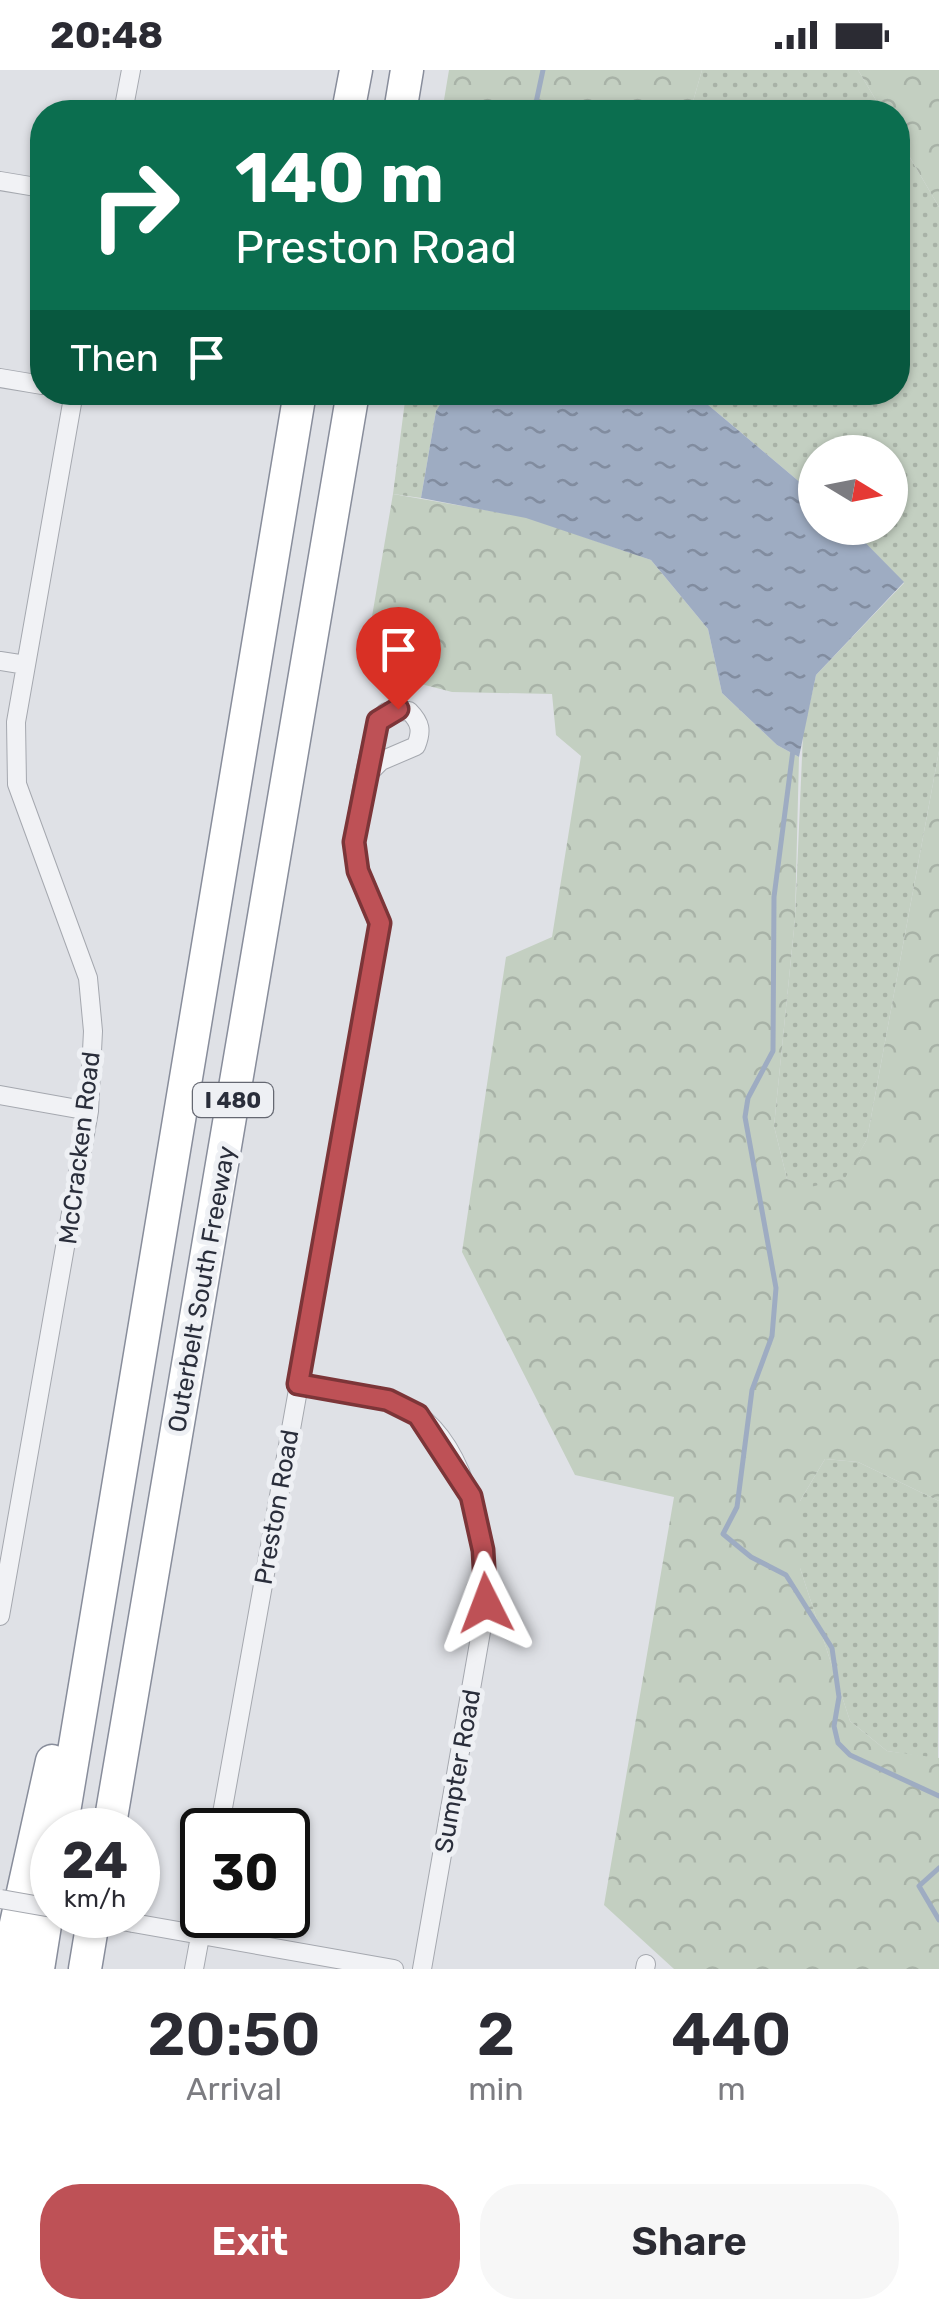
<!DOCTYPE html>
<style>
:root{--surface:#fff;--page:#f7f7f7;--text:#2b2b33;--muted:#7c7c81;--accent:#be5156}
body{margin:0;font-family:Rubik,sans-serif;background:var(--page);color:var(--text);height:100vh;display:flex;flex-direction:column;font-size:38px;white-space:nowrap}
*{box-sizing:border-box;margin:0}
p{font-size:32px;color:var(--muted)}
.icon{flex:none;width:55px;height:55px;fill:none;stroke:currentColor;stroke-width:2;stroke-linecap:round;stroke-linejoin:round}
.map{position:relative;height:1899px;overflow:hidden}
.details{display:flex;flex-direction:column;background:var(--surface);flex:1}
.details>*{flex:none}
.banner{position:absolute;left:30px;top:30px;width:880px;height:305px;border-radius:40px;box-shadow:0 2px 8px #0004;background:#0b6e4f;color:#fff;overflow:hidden}
.needle{width:65px;rotate:100deg}
.tools{position:absolute;left:798px;top:365px;display:grid;gap:20px}
.tools a{display:grid;place-items:center;width:110px;height:110px;border-radius:50%;background:var(--surface);box-shadow:0 2px 8px #0004;font-size:50px}
.speed{position:absolute;left:30px;top:1738px;display:flex;gap:20px;font-size:50px;font-weight:700;text-align:center}
.speed>*{display:grid;place-content:center;width:130px;height:130px;border-radius:50%;background:var(--surface);box-shadow:0 2px 8px #0004;line-height:1}
.speed small{font-size:25px;font-weight:400}
.speed .limit{border:5px solid #111;border-radius:15px;background:#fff;color:#111}
.pin{position:absolute;display:grid;place-items:center;width:85px;height:85px;color:#fff;margin:-102px -42px;border-radius:50% 50% 50% 0;rotate:-45deg;box-shadow:0 0 10px #0007}
.pin .icon{rotate:45deg}
.me{position:absolute;width:110px;margin:-55px;rotate:357deg;stroke-linejoin:round;filter:drop-shadow(0 0 8px #0008)}
.turn{display:flex;align-items:center;gap:35px;height:210px;padding:0 40px;font-size:45px}
.turn .icon{width:130px;height:130px;stroke-width:2.5}
.turn b{display:block;font-size:70px;line-height:85px}
.then{display:flex;align-items:center;height:95px;padding:0 40px;background:#0003;gap:20px;font-size:38px}
.eta{display:flex;justify-content:space-evenly;align-items:center;height:170px;text-align:center}
.eta b{font-size:60px;font-weight:600;line-height:70px}
.button{display:flex;gap:20px;margin-top:auto;padding:20px 40px}
.button a{flex:1;height:115px;border-radius:40px;background:var(--accent);color:#fff;font-size:40px;font-weight:600;line-height:115px;text-align:center}
.button a+a{background:var(--page);color:var(--text)}
.status{display:flex;justify-content:space-between;align-items:center;height:70px;padding:0 50px;background:var(--surface);direction:ltr}
.status svg{height:28px;fill:currentColor}
.map>svg:first-child{display:block}
</style>
<div class="status"><b>20:48</b><svg viewBox="0 0 49 12"><path d="M0 12V9h3v3zM5 12V6h3v6zM10 12V3h3v9zM15 12V0h3v12zM26 1h20v11H26zM47 4h2v5h-2z"/></svg></div>
<div class="map">
<svg width="939" height="1899" viewBox="0 0 939 1899">
<defs>
<pattern id="grass-dots" width="8" height="8" patternUnits="userSpaceOnUse" patternTransform="scale(2.5)"><rect width="8" height="8" fill="#c3cfc1"/><path d="M2 2h.1M6 6h.1" fill="none" stroke="#a8b2a7" stroke-width="1.8" stroke-linecap="round"/></pattern>
<pattern id="forest-crowns" width="20" height="18" patternUnits="userSpaceOnUse" patternTransform="scale(2.5)"><rect width="20" height="18" fill="#c3cfc1"/><path d="M2 6a3 3 0 1 1 6 0M12 15a3 3 0 1 1 6 0" fill="none" stroke="#a8b2a7"/></pattern>
<pattern id="water-ripples" width="26" height="14" patternUnits="userSpaceOnUse" patternTransform="scale(2.5)"><rect width="26" height="14" fill="#9eacc2"/><path d="M2 4q2-2 4 0t4 0M15 11q2-2 4 0t4 0" fill="none" stroke="#818c9f"/></pattern>
</defs>
<rect width="100%" height="100%" fill="#dfe1e6"/>
<path fill="url(#grass-dots)" d="M702,0H858L883,42H690Z
M898,67L939,137V681L867,1069L846,1108L811,1118L787,1109L774,1056L795,849L803,664L816,605L904,513L851,458H890V382H815V425L694,323L898,322Z
M406,323H447L436,341L421,428L393,424Z
M825,1389L858,1392L939,1431L938,1689L887,1681L850,1651L800,1498V1431Z"/>
<path fill="url(#forest-crowns)" d="M449,0H702L690,42H442Z
M858,0H939V137L898,67V42H883Z
M393,424L526,447L651,490L708,559L722,623L777,675L799,687L795,849L774,1056L787,1109L811,1117L845,1108L867,1069L939,681V1431L858,1392L825,1389L800,1431V1498L850,1651L887,1681L939,1688V1899H674L604,1835L674,1427L575,1405L462,1182L506,887L552,867L581,686L556,665L552,624L452,622L363,599Z"/>
<path fill="url(#water-ripples)" d="M447,323H694L815,425V458H851L904,512L816,605L799,687L777,675L722,623L708,559L651,490L526,448L421,428L436,341Z"/>
<g fill="none" stroke-linecap="round" stroke-linejoin="round">
<path stroke="#9eacc2" stroke-width="5" d="M534,42L543,0
M793,680L774,827L773,981L748,1028L745,1047L776,1218L772,1266L752,1320L737,1437L723,1464L751,1487L786,1505L832,1578L839,1627L834,1656L838,1673L850,1685L939,1726
M939,1798L919,1816L939,1850"/>
<defs>
<path id="street" d="M123,42L131,0
M0,111L42,118
M0,308L42,315
M0,591L26,595
M0,1025L89,1041
M298,1315C336,1321 384,1322 417,1344C470,1381 483,1475 486,1533L422,1899
M0,1546L89,1041L93,961L88,908L17,714L16,652L74,322
M219,1760L377,880C382,833 362,829 355,790C351,764 369,678 378,651L386,642L409,641C421,653 422,661 416,676L381,691L368,704
M133,1853L394,1899
M194,1899L204,1845
M645,1899L646,1894"/>
<path id="highway" d="M348,42L356,0
M400,42L407,0
M61,1760L300,322
M109,1760L353,322
M6,1899L52,1691
M38,1899L52,1811
M85,1899L94,1845"/>
</defs>
<use href="#street" stroke="#a5a8af" stroke-width="20"/>
<use href="#highway" stroke="#888d9b" stroke-width="35"/>
<use href="#street" stroke="#f1f2f5" stroke-width="18"/>
<use href="#highway" stroke="#fff" stroke-width="32"/>
<defs>
<path id="street-bridge" d="M1,1829L52,1838
M90,1845L133,1853"/>
</defs>
<use href="#street-bridge" stroke="#a5a8af" stroke-width="20" stroke-linecap="butt"/>
<use href="#street-bridge" stroke="#f1f2f5" stroke-width="18"/>
</g>
<g fill="none" stroke-linecap="round" stroke-linejoin="round">
<defs>
<path id="route" d="M398,639L378,651L354,772L358,801L380,853L298,1314L388,1330L418,1345L471,1426L483,1480L486,1533"/>
</defs>
<use href="#route" stroke="#7c3538" stroke-width="25"/>
<use href="#route" stroke="#be5156" stroke-width="18"/>
</g>
<g text-anchor="middle" stroke-width="10" stroke-linejoin="round" paint-order="stroke">
<rect fill="#eef0f4" stroke="#656872" stroke-width="2.5" x="193" y="1013" width="80" height="34" rx="8"/>
<g font-size="22" font-weight="bold" fill="#2a2e3b">
<text x="233" y="1038">I 480</text>
</g>
<g font-size="25" fill="#2a2e3b" stroke="#eef0f4">
<text transform="translate(79 1078) rotate(-83)" y="9">McCracken Road</text>
<text transform="translate(201 1219) rotate(-80)" y="9">Outerbelt South Freeway</text>
<text transform="translate(276 1437) rotate(-80)" y="9">Preston Road</text>
<text transform="translate(457 1701) rotate(-80)" y="9">Sumpter Road</text>
</g>
</g>
</svg>
<div class="tools">
<a><svg class="needle" viewBox="-14 -14 28 28"><path d="M0-13l5 13h-10z" fill="#e53935"/><path d="M0 13l5-13h-10z" fill="#7c7c81"/></svg></a>
</div>
<div class="speed"><div>24<small>km/h</small></div><div class="limit">30</div></div>
<div class="pin" style="left:398px;top:639px;background:#d93025"><svg class="icon" aria-label="arrive" viewBox="0 0 24 24"><path d="M6 21V4h12l-3 4 3 4H6"/></svg></div>
<svg class="me" style="left:486px;top:1533px" viewBox="-20 -20 40 40"><path d="M0-17L14 15 0 8-14 15z" fill="#be5156" stroke="#fff" stroke-width="4"/></svg>
<div class="banner">
<div class="turn"><svg class="icon" aria-label="right" viewBox="0 0 24 24"><path d="M7 20v-9h11M14 6l5 5-5 5"/></svg><div><b>140 m</b>Preston Road</div></div>
<div class="then">Then<svg class="icon" aria-label="arrive" viewBox="0 0 24 24"><path d="M6 21V4h12l-3 4 3 4H6"/></svg></div>
</div>
</div>
<section class="details">
<div class="eta">
<div><b>20:50</b><p>Arrival</p></div>
<div><b>2</b><p>min</p></div>
<div><b>440</b><p>m</p></div>
</div>
<div class="button"><a>Exit</a><a>Share</a></div>
</section>
